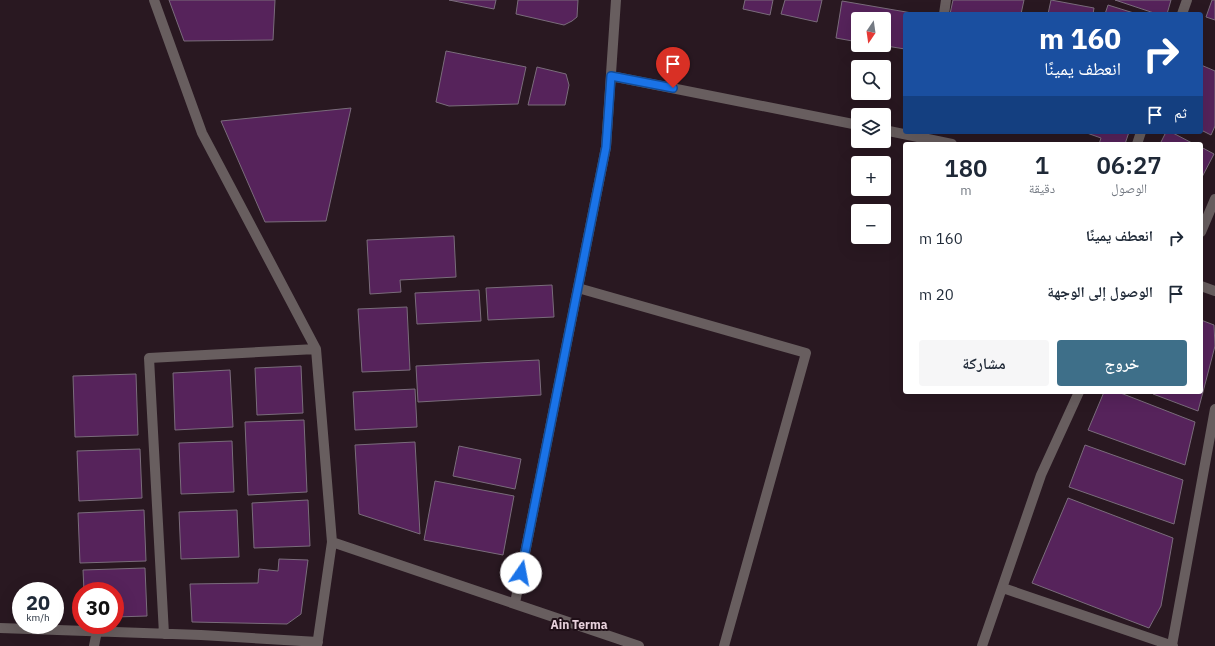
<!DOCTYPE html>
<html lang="ar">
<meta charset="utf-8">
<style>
:root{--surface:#fff;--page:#f6f6f7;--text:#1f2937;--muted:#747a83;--accent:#3e6f89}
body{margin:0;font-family:"IBM Plex Sans","Noto Naskh Arabic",sans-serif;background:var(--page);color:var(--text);direction:rtl;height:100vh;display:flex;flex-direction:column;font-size:15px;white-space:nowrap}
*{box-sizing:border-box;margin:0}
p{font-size:13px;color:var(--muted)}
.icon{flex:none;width:22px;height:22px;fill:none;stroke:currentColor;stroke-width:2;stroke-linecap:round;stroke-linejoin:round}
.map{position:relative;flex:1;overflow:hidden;direction:ltr}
.drawer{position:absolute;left:903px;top:142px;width:300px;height:252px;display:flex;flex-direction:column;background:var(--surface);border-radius:4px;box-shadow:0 4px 16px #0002;direction:rtl}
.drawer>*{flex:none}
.banner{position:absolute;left:903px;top:12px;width:300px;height:122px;border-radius:4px;box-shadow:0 4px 16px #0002;direction:rtl;background:#1a4fa0;color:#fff;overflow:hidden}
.needle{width:26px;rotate:193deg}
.buttons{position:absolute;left:851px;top:12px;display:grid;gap:8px}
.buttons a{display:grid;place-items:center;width:40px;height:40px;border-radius:4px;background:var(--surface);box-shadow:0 4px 16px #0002;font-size:20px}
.speed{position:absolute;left:12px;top:582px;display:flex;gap:8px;font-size:20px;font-weight:700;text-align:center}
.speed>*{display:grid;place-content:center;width:52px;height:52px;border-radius:50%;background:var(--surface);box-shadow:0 4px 16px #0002;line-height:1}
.speed small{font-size:10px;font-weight:400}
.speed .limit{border:6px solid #d22;background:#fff;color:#111}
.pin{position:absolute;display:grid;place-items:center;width:34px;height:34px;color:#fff;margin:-41px -17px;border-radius:50% 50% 50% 0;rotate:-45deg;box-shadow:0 0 4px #0007}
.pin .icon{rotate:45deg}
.me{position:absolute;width:44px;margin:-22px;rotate:12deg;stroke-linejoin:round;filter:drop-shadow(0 0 3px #0008)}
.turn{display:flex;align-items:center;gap:14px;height:84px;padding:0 16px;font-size:18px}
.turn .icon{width:52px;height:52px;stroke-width:2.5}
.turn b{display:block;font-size:28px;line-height:34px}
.then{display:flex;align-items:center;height:38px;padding:0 16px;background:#0003;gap:8px;font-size:15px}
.eta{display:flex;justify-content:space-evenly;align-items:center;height:68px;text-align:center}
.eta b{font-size:24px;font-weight:600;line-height:28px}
.button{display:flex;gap:8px;margin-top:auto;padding:8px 16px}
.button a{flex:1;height:46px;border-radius:4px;background:var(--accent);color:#fff;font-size:16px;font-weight:600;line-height:46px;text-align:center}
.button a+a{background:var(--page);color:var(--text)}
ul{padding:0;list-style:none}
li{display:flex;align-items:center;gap:12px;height:56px;padding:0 16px}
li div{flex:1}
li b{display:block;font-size:15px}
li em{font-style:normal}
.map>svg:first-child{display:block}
</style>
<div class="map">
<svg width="1215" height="646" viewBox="0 0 1215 646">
<rect width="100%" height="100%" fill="#291821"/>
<path fill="#56235b" stroke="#7a6c7b" d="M169,0H275L273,40L184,41Z
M449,0H496L494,9Z
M518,0H578L577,17L572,21L564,25L516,14Z
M745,0H773L770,15L743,9Z
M785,0H822L817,22L781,14Z
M953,0H1024L1021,14H950Z
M1051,0L1094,8L1093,14H1048Z
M1115,0H1171L1167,14H1157Z
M1212,0H1215V20L1206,17Z
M842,1L912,13V14H905V49L880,45H884V19H858V42L836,38Z
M1108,5L1137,14H1105Z
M446,51L526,67L518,104L449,106L436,102Z
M1201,65L1215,71V126L1211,135L1201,130Z
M537,67L566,74L569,85L565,105H528Z
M351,108L326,221L265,222L221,121Z
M1084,132H1129L1125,144H1099L1101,138Z
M1166,132H1171L1194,144H1160Z
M1201,147L1214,154L1201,179Z
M454,236L456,277L400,280L401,292L370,294L367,240Z
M552,285L554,317L488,320L486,288Z
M479,290L481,321L417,324L415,293Z
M407,307L410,370L362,372L358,309Z
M1201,320L1214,325L1215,346L1198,411L1153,394L1154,392H1201Z
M539,360L541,395L418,402L416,366Z
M301,366L303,413L257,415L255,368Z
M230,370L233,427L175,430L173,373Z
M136,374L138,435L75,437L73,376Z
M415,389L417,427L355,430L353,392Z
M1104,392H1118L1195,422L1185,465L1088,430Z
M304,420L307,492L248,495L245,422Z
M232,441L234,492L181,494L179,443Z
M415,442L420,534L359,514L355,445Z
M1085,445L1183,480L1174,524L1069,487Z
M459,446L521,459L515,489L453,476Z
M140,449L142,498L79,501L77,451Z
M435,481L514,496L503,555L424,540Z
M1068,498L1173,538L1161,606L1149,628L1032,583Z
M308,500L310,546L254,548L252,503Z
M144,510L146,561L80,563L78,513Z
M237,510L239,557L181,559L179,512Z
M279,559L308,560L301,614L287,624L192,622L190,584L258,583L259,569L278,571Z
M145,568L147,616L115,617V591H84L83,570Z"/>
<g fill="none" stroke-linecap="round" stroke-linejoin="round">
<path stroke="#685e5f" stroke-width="10" d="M154,0L202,133L316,349L332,542L317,646
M944,14L946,0
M1182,14L1187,0
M611,76L858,125
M884,130L952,144
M1137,144L1141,132
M1201,232L1215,199
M1201,286L1215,291
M578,288L806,353L724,646
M332,542L639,646
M1003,588L1173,646
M515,603L606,147L616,0
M0,628L201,635L318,642
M164,634L149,358L316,349
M1172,645L1215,409
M94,646L97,631
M982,646L1041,475L1079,392"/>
</g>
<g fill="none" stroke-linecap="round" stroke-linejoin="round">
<defs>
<path id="route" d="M521,573L606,147L611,76L673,88"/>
</defs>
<use href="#route" stroke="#114b97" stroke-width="10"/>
<use href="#route" stroke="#1a73e8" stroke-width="7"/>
</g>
<g text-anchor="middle" stroke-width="4" stroke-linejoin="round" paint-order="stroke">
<g font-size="12" font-weight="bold" fill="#e7d0db" stroke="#1f0f17">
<text x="579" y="629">Ain Terma</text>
</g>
</g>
</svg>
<div class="buttons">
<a><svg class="needle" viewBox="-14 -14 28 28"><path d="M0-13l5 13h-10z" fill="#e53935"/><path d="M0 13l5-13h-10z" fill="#747a83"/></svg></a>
<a><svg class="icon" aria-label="search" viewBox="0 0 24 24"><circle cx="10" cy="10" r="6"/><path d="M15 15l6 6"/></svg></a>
<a><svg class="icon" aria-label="layers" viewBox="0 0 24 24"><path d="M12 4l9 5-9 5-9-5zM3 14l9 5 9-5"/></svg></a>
<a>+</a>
<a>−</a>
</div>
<div class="speed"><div>20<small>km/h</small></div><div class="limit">30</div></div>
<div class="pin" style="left:673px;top:88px;background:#d93025"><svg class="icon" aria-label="arrive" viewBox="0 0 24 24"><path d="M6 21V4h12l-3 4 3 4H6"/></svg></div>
<svg class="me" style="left:521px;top:573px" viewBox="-20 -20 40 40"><circle r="19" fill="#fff"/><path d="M0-13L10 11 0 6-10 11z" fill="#1a73e8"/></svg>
<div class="banner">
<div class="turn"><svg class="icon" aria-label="right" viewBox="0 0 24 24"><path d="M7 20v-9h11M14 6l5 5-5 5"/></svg><div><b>160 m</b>انعطف يمينًا</div></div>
<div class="then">ثم<svg class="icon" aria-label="arrive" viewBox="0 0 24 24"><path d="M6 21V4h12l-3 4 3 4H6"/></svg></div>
</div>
<section class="drawer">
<div class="eta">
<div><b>06:27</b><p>الوصول</p></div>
<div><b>1</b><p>دقيقة</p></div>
<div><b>180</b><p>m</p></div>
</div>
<ul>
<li><svg class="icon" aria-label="right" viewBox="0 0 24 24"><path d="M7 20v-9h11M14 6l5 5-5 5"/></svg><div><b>انعطف يمينًا</b></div><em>160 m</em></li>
<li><svg class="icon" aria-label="arrive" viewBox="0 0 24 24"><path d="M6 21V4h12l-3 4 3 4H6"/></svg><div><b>الوصول إلى الوجهة</b></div><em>20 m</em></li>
</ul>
<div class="button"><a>خروج</a><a>مشاركة</a></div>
</section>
</div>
